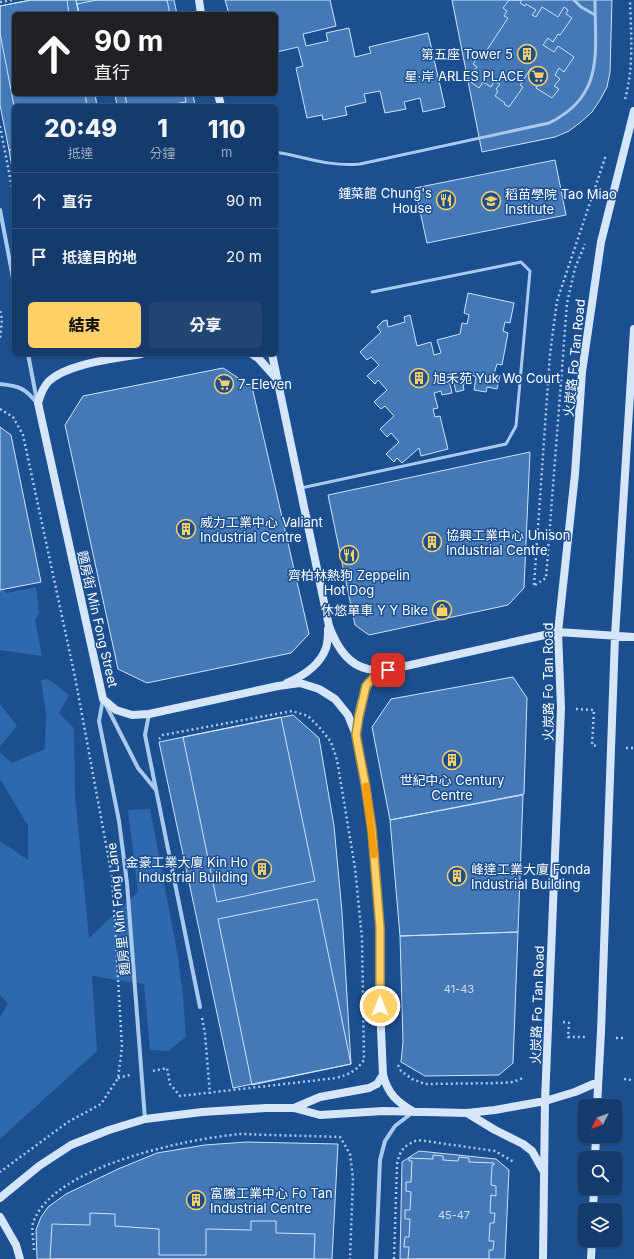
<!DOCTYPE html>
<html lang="zh-TW">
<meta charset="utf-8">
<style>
:root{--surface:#143b6b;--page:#214673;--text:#f1f3f6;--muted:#9dadc1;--line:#33557e;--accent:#ffd166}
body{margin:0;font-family:Inter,"Noto Sans TC",sans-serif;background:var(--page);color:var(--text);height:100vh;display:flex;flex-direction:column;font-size:15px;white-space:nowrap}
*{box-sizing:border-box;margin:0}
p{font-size:13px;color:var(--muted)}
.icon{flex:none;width:22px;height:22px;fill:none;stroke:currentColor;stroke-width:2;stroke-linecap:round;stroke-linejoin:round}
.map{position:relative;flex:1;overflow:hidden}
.side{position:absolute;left:12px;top:104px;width:266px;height:252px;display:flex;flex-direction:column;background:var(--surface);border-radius:6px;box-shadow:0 1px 3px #0004,0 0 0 1px var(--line)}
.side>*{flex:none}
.banner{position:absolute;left:12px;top:12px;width:266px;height:84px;border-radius:6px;box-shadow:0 1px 3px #0004,0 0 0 1px var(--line);background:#202124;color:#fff;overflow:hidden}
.needle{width:26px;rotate:228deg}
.buttons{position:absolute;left:578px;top:1099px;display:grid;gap:8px}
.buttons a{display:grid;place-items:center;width:44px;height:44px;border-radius:6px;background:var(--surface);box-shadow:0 1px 3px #0004,0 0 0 1px var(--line);font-size:20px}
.pin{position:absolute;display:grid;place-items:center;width:34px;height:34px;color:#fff;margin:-17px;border-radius:8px;box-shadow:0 2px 6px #0006}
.me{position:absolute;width:44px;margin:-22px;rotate:0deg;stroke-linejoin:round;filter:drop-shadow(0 0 3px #0008)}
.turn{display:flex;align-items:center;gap:14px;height:84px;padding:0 16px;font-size:18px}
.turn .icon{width:52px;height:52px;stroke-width:2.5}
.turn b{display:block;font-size:28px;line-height:34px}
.eta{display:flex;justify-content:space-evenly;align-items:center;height:68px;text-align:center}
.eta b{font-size:24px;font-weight:800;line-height:28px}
.action{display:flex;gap:8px;margin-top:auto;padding:8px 16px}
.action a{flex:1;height:46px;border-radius:6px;background:var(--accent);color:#111;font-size:16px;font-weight:800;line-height:46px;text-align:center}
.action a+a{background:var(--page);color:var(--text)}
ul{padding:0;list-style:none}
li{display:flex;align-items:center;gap:12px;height:56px;padding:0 16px;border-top:1px solid var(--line)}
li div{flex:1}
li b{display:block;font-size:15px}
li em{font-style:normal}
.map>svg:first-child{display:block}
</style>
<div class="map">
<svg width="634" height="1259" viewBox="0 0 634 1259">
<rect width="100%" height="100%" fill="#1b4f8f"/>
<path fill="#2e69ad" d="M0,587L7,593L36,587L39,613L35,620L42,656L0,650Z
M48,679L69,695L59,713L74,728L75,796L89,938L138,892L128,810L150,809L178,957L183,996L186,1037L168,1051L150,1050L144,984L92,976L97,1051L0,1139V1017L8,1004L0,995V841L28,860V826L0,779V752L12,763L45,749L46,713L41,680Z
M0,704L17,726L0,746Z"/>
<path fill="#4478b7" stroke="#cfe3fa" d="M31,0H76L79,14H14V94H95L97,106H14V149L9,150L0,105V6Z
M31,0H67L69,14H14V94H85L87,106H14L0,33V6Z
M76,0H174L177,14H79Z
M97,0H167L170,14H79L77,4Z
M225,0H330L336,26L303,34L306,46L328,41L326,33L349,28L355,57L371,53L369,47L428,33L445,107L423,112L420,98L404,102L406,109L385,113L380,91L364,94L366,102L345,107L347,115L323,120L322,115L307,118L296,68L303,66L298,47L277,52L276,14H229Z
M452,0H612L610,72L607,87L600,100L592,112L581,122L569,131L555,137L482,152Z
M509,0H522L520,3L525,6L526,4L536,10L532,15L536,17L542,7L558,17L564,7L568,10L566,14L572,18L560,35L558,34L553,42L548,38L543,45L554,52L558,46L574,57L564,72L559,68L555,75L560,79L554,86L559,89L552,98L536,88L539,82L533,78L538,72L531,68L520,85L523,87L509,107L504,104L505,103L495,96L498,91L496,89L500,84L494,81L491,87L483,82L479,88L468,80L470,77L466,74L469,70L473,72L477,67L473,64L478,57L481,59L508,18L504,16L507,11L503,8Z
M115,94H193L195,106H117Z
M115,94H185L186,102L164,106H127L125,95L115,97Z
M14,149V179L9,150Z
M555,160L566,215L427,243L415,188Z
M468,293L514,303L510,323L505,322L503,331L508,333L502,365L497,364L494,374L500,375L497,389L487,387L486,392L474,390L476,377L472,375L468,376L470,383L463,384L464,390L456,392L453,379L449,380L452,393L442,395L441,391L434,393L438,408L433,409L435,417L440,416L448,449L421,456L419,448L402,463L397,458L394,462L386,454L399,442L391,433L387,437L380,429L394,416L385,406L381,409L374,402L387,390L378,380L375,384L367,376L379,365L371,357L367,360L360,352L381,332L377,327L383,321L387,320L388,327L405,322L404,317L410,315L417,346L431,342L434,355L441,353L437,340L460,334L462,323L467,324L469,315L464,313Z
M223,368L252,387L309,634L291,653L147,683L118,669L65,425L83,396Z
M0,427L11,435L41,582L0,590Z
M530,452L524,588L508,605L369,635L355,625L328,495Z
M513,677L527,698L524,794L390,820L372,727L391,699Z
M293,715L319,738L334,826L342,912L351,1064L233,1088L159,742Z
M281,717L315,881L217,902L183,737Z
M523,795L518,932L400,936L390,820Z
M317,899L351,1064L252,1085L218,919Z
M518,932L513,1063L499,1075L425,1076L401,1062L403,1042L400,936Z
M246,1142L338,1144L332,1259H37L36,1230L41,1217L48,1207L66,1194L118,1169L157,1153L205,1145Z
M419,1151L496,1159L509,1170L505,1259H400L402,1162Z
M433,1155L443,1156V1160L458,1161L459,1157L469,1158V1162L494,1163V1165H492L491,1185L496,1186V1196L491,1195L490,1213H495L494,1223H490L489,1241H494L493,1250H489V1259H408L409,1247H404L405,1237H409L410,1219H405V1210H410L411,1192L406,1191V1182H411L412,1161H409V1158L433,1159Z
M90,1213L115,1214V1226L159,1229V1255H206V1229L251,1230V1221H276V1233L315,1234L314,1259H50L52,1224L90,1225Z"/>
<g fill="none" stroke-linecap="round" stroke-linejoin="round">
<path stroke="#a9c9ee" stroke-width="2.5" stroke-dasharray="2 3" stroke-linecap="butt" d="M0,2L12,0
M625,99C634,68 631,32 630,0
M0,126L14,198
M0,311L2,319L0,340
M0,409L13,417L23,435L75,677L112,877L122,1047L118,1078L101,1104L68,1122L0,1172
M534,585L550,354L557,301L606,155
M535,585L546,578L567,303L575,268L585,244
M576,709L594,710L592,745L597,746
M626,748H634
M202,1018L205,1034L210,1094
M563,1022L569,1023L568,1037H587
M616,1038H626
M398,1065L401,1071L412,1079L425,1084L503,1083L513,1082L523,1078
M153,1071L167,1068L170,1084L180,1096L336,1078C350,1074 355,1072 364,1060L362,938L355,868L337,760L331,742L320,728L308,716L292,711L163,735L159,739
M118,1078L130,1075
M624,1079L631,1080
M34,1250C34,1242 31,1230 33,1223C52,1166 187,1139 240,1134C251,1134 262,1135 273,1135C296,1136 318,1136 340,1137L350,1154L353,1178L350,1259
M394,1259L397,1164C400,1150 404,1145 418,1140L495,1151L514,1162"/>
<path stroke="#a9c9ee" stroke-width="3" d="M574,0L581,7L595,15
M276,152C305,157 329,167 360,164L549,123C605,96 595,52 595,0
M301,488L506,444L516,426L530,271L521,262L372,292"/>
<path stroke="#a9c9ee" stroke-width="4" d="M0,210L14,283
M28,354L37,401
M0,384C19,386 25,388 37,403
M103,699L99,721L119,821L127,883L145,1119
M105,703L138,768L156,790
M149,714L145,735L200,1007
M376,1259L380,1160L385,1141L395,1126L412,1113"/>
<path stroke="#d6e6fa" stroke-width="8" d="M199,0L201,14
M218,94L221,106
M141,354C114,359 69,363 49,381C43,387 40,396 38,403L103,699L116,710L132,715L149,714L278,686L300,683L319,689L335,699L348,715L356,735L365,783L372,831L376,881L380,927V1006L383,1075C388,1094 397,1102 414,1112
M252,354L259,359L277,379
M272,354L329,626C336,645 347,665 368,669C375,670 381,670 388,670
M287,683C303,676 320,665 326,648C328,642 328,635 328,629
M356,734C358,718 361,688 374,678C378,675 383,673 388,670L558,632L634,637
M597,1106L601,1032L615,636L634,329
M294,1108L320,1097L369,1088L377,1084L383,1075
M467,1113L495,1130L523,1144L532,1151L544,1172
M595,1158L596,1136
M0,1198L39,1166L71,1145L109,1130L145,1119L202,1112L266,1108H294L320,1115L383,1111L467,1113L495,1110L545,1101L575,1092L598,1082
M593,1210L594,1188
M0,1217L16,1245L20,1259
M543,1259L545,1101L561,708L558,632L575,474L582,372L601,242L634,111
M591,1259L592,1240"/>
</g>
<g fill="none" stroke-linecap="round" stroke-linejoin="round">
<defs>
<path id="route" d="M380,1006V928L372,830L365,783L356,735L359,716L366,686L373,678L388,670"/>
</defs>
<use href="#route" stroke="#a68842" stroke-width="10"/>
<use href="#route" stroke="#ffd166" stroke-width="7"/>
<path stroke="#f59e0b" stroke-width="7" d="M366,786L374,855"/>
</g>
<defs>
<symbol id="building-ring" viewBox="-11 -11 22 22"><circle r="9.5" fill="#1b4f8f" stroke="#ffd166" stroke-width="1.5"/><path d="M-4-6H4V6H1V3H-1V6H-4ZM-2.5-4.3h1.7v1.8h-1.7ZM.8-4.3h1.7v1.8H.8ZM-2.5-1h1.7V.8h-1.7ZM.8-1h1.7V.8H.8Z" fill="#ffd166"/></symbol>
<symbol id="supermarket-ring" viewBox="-11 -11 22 22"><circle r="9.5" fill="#1b4f8f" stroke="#ffd166" stroke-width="1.5"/><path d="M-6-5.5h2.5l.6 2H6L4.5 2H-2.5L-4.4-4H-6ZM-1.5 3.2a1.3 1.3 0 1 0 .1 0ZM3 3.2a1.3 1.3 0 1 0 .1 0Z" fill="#ffd166"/></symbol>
<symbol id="restaurant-ring" viewBox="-11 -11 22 22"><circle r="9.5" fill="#1b4f8f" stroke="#ffd166" stroke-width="1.5"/><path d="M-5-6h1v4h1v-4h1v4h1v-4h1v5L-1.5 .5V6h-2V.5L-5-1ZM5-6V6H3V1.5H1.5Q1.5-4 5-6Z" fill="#ffd166"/></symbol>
<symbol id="university-ring" viewBox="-11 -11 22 22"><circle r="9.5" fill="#1b4f8f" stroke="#ffd166" stroke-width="1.5"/><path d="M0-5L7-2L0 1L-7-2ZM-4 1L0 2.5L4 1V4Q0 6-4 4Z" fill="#ffd166"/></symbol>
<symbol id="shop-ring" viewBox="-11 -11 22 22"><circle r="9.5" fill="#1b4f8f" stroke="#ffd166" stroke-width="1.5"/><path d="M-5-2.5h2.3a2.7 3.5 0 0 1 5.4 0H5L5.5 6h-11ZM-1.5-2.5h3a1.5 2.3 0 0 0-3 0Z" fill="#ffd166"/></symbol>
</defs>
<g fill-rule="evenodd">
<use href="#building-ring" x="516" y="43" width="22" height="22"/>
<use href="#supermarket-ring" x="527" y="65" width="22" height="22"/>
<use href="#restaurant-ring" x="435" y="189" width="22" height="22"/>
<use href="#university-ring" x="480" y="190" width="22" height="22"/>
<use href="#building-ring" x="408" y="367" width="22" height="22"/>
<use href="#supermarket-ring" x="213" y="373" width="22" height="22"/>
<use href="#building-ring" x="175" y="518" width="22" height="22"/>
<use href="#building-ring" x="421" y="531" width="22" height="22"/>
<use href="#restaurant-ring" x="338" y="544" width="22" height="22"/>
<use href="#shop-ring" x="431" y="599" width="22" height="22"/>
<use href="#building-ring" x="441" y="749" width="22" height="22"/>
<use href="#building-ring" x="251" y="858" width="22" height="22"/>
<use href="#building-ring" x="446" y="865" width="22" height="22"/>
<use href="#building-ring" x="185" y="1189" width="22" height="22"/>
</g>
<g text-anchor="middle" stroke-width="3" stroke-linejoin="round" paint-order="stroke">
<g font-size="11" fill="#d0dded">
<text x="459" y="993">41-43</text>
<text x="454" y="1219">45-47</text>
</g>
<g font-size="13" fill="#fff" stroke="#1b4f8f" text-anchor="start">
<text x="513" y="59" text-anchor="end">第五座 Tower 5</text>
<text x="524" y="81" text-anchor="end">星·岸 ARLES PLACE</text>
<text x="432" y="198" text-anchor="end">鍾菜館 Chung's<tspan x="432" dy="15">House</tspan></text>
<text x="505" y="199">稻苗學院 Tao Miao<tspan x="505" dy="15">Institute</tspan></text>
<text x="433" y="383">旭禾苑 Yuk Wo Court</text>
<text x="238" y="389">7-Eleven</text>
<text x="200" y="527">威力工業中心 Valiant<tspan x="200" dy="15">Industrial Centre</tspan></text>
<text x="446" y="540">協興工業中心 Unison<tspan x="446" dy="15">Industrial Centre</tspan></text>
<text x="349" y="580" text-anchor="middle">齊柏林熱狗 Zeppelin<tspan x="349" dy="15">Hot Dog</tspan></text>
<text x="428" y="615" text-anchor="end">休悠單車 Y Y Bike</text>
<text x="452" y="785" text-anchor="middle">世紀中心 Century<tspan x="452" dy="15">Centre</tspan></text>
<text x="248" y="867" text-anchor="end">金豪工業大廈 Kin Ho<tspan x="248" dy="15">Industrial Building</tspan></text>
<text x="471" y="874">峰達工業大廈 Fonda<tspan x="471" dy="15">Industrial Building</tspan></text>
<text x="210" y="1198">富騰工業中心 Fo Tan<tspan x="210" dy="15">Industrial Centre</tspan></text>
</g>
<g font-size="13" fill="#fff" stroke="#1b4f8f">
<text transform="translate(574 358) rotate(-84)" y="5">火炭路 Fo Tan Road</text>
<text transform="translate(98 619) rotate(77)" y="5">麵房街 Min Fong Street</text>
<text transform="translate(548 682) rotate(-90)" y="5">火炭路 Fo Tan Road</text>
<text transform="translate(118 909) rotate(-96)" y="5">麵房里 Min Fong Lane</text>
<text transform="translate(537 1005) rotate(-88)" y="5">火炭路 Fo Tan Road</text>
</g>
</g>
</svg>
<div class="buttons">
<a><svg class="needle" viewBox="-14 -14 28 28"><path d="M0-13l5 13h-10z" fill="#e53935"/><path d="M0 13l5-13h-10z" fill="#9dadc1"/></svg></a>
<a><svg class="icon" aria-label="search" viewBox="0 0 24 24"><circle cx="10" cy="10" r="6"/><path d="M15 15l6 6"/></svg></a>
<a><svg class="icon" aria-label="layers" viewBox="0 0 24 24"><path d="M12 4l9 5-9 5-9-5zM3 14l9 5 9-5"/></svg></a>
</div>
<div class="pin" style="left:388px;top:670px;background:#d93025"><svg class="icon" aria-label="arrive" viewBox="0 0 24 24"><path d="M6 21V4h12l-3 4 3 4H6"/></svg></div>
<svg class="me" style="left:380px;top:1006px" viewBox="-20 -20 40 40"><circle r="17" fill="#ffd166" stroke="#fff" stroke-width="3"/><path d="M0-11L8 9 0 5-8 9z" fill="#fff"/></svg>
<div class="banner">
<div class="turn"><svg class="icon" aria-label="ahead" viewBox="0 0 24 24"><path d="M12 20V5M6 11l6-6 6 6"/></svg><div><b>90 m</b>直行</div></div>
</div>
<section class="side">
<div class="eta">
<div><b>20:49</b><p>抵達</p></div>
<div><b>1</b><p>分鐘</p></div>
<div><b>110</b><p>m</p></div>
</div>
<ul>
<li><svg class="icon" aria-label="ahead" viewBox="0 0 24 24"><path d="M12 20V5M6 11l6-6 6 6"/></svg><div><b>直行</b></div><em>90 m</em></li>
<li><svg class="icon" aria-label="arrive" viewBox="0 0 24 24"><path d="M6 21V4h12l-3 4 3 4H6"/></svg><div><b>抵達目的地</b></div><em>20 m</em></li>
</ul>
<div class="action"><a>結束</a><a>分享</a></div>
</section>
</div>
